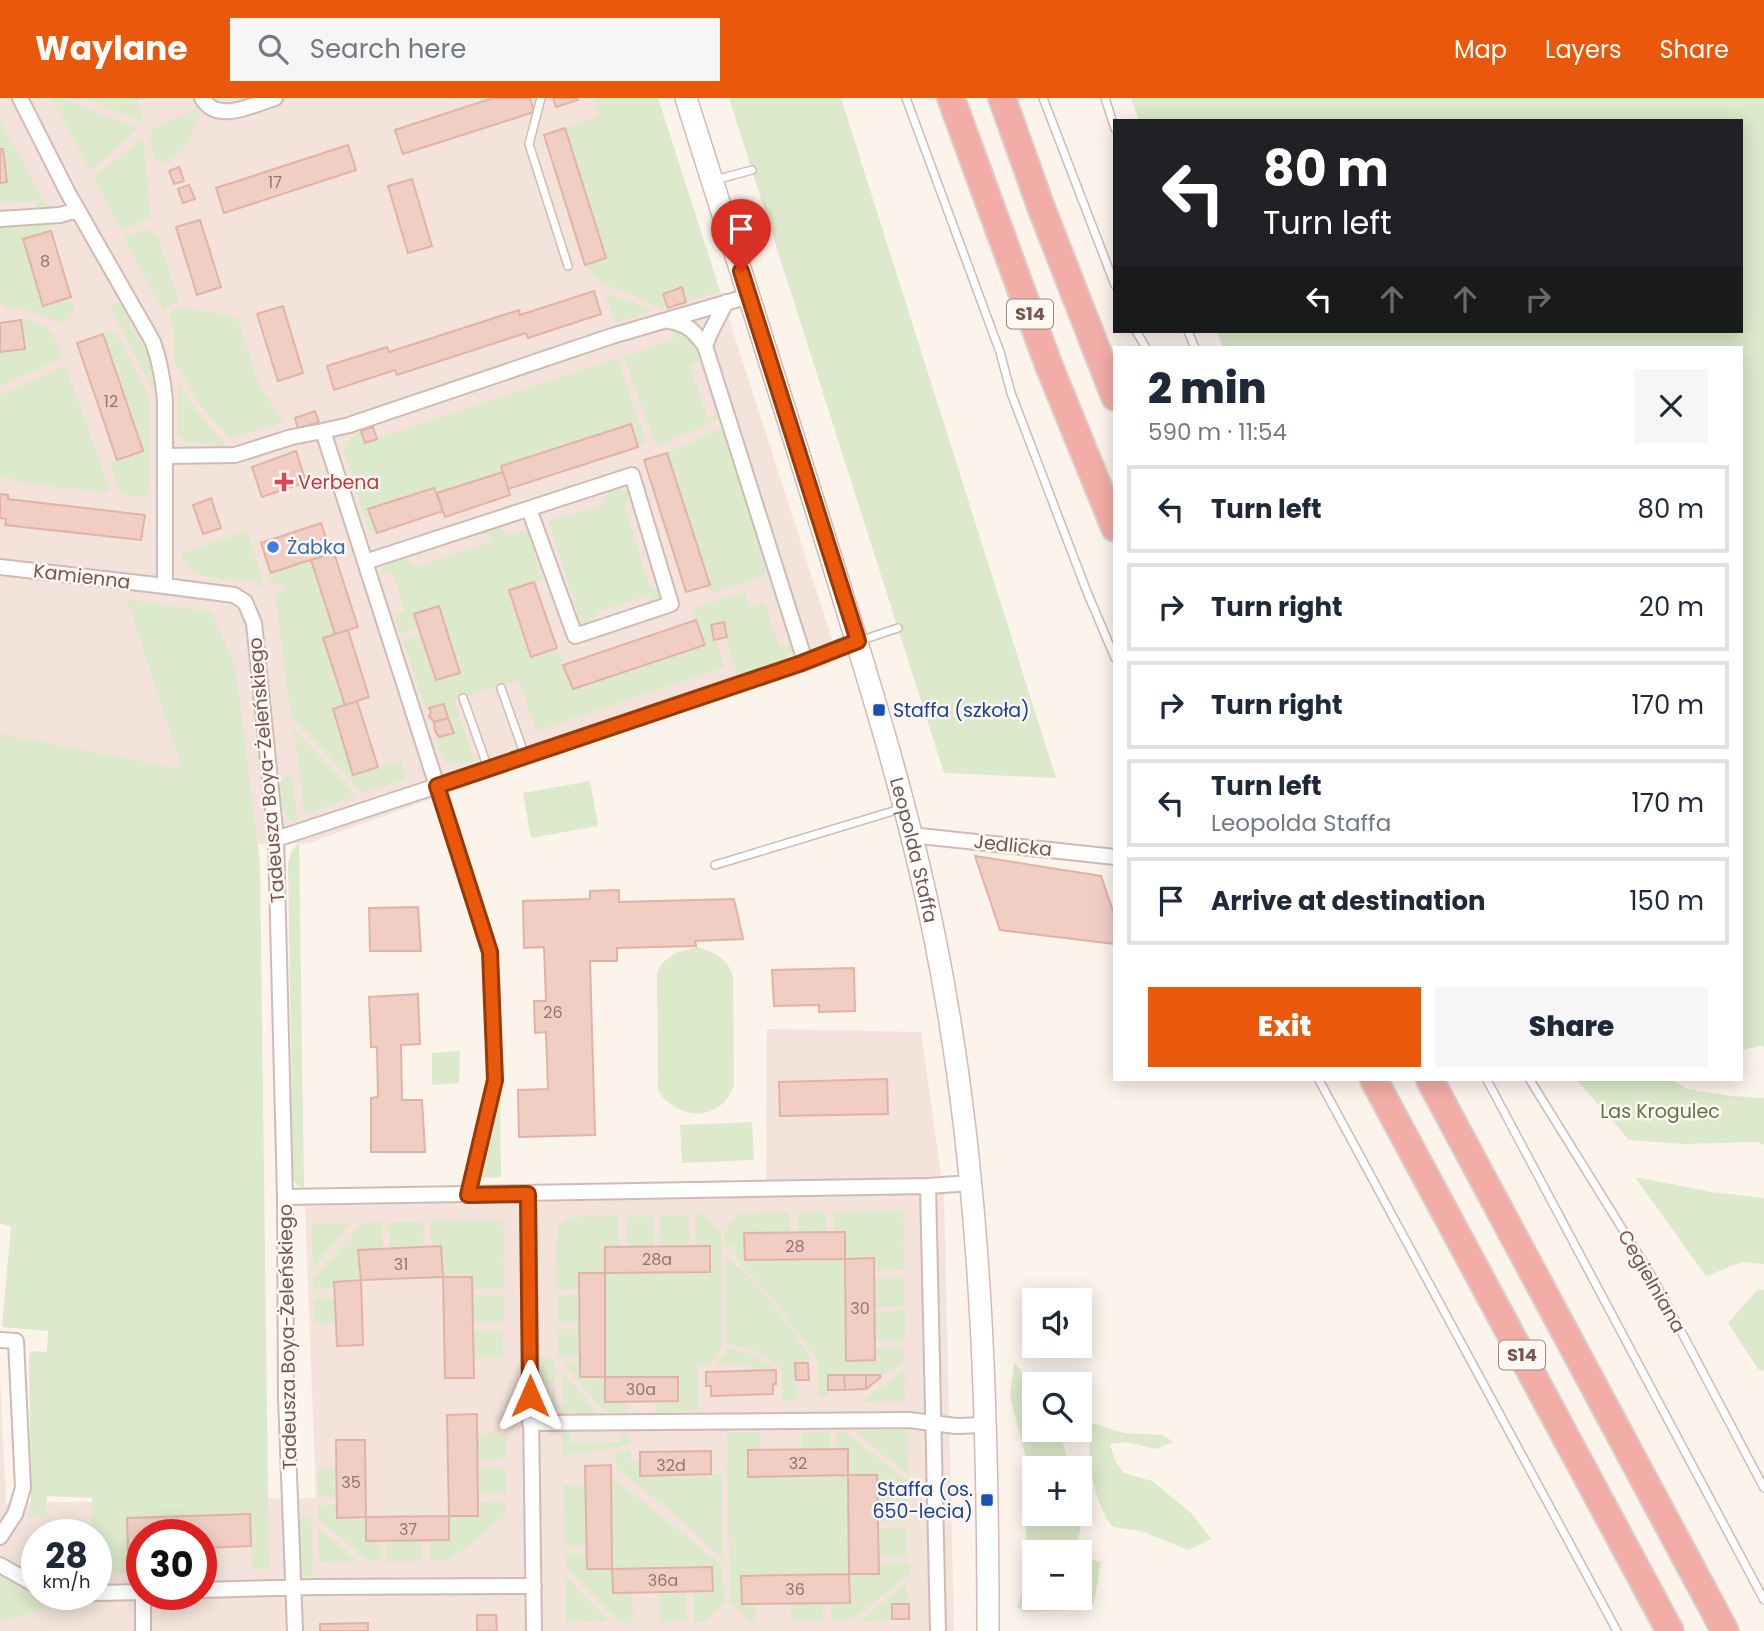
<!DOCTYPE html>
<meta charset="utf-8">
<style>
:root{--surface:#fff;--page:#f6f6f7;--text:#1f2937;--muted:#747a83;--line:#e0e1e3;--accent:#ea580c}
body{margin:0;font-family:Poppins,sans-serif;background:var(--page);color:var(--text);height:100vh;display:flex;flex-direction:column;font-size:26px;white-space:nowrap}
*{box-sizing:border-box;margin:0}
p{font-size:23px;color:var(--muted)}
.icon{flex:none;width:38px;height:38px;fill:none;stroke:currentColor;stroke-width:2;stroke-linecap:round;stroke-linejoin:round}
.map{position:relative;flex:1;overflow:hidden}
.sheet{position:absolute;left:1113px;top:248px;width:630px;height:735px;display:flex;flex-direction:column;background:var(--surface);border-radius:0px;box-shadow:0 4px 18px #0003}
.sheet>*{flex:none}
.hud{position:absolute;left:1113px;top:21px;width:630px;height:214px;border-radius:0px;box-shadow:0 4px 18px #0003;background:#202124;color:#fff;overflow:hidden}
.buttons{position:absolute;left:1022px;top:1190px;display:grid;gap:14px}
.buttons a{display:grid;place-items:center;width:70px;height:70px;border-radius:0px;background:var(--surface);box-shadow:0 4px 18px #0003;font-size:35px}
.speed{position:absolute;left:21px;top:1421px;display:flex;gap:14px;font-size:35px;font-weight:700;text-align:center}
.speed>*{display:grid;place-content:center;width:91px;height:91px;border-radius:50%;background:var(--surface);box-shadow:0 4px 18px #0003;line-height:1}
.speed small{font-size:18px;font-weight:400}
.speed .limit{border:10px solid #d22;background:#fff;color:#111}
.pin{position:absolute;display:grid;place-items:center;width:60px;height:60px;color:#fff;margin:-72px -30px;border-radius:50% 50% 50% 0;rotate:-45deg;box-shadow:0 0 7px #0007}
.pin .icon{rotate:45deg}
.me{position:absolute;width:77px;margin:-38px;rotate:0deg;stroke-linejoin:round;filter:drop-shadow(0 0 5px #0008)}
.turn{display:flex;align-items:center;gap:24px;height:147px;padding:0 35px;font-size:32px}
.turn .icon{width:91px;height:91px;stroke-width:2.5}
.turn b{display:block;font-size:49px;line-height:60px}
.lanes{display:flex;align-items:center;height:66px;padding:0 35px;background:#0003;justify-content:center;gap:35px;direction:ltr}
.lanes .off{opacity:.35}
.round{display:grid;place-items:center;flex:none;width:74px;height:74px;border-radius:0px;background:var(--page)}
.summary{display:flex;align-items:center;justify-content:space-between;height:119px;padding:0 35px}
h1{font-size:42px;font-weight:800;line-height:52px}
.action{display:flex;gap:14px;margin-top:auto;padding:14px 35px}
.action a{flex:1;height:80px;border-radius:0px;background:var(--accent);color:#fff;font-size:28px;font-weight:800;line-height:80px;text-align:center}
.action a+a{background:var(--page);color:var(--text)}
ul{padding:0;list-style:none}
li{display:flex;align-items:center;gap:21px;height:88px;margin:0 14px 10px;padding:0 21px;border:4px solid var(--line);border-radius:0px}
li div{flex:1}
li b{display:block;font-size:26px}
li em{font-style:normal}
header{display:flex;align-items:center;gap:42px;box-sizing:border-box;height:98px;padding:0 35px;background:var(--accent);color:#fff}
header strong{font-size:33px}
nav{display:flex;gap:38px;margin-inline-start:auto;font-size:24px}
.search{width:490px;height:63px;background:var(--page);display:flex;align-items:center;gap:18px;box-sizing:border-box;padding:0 24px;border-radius:0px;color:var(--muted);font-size:26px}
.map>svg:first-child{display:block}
</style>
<header>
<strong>Waylane</strong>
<div class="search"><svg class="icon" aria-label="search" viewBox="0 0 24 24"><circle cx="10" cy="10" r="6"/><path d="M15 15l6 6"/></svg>Search here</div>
<nav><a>Map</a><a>Layers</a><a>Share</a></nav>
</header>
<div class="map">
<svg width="1764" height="1533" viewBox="0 0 1764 1533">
<rect width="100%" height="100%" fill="#fcf3eb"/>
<path fill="#f3e3da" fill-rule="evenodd" d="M0,0H658L839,563L576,649L309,745L258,746L181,682L0,652Z
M767,931L921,934L944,1098L954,1533H0V1277L6,1405L316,1400L305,1108L766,1099ZM37,1437H96V1496H37ZM142,1437H201V1496H142Z"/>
<path fill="#dce9ca" d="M52,0H62L138,31L90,73Z
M85,0H137L143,24Z
M593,0H658L720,193L686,204L681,190L663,196L668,210L664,211L603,185L585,167L606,159L565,30L599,18Z
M729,0H841L1056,680L944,675Z
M1131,0H1764V950L1761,948L1741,952V250H1223L1216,233H1741V23H1139Z
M194,12L198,13L200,18C190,41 185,56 161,65L154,61L151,36L153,31Z
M0,22L49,113L41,115L36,103L0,105V85L7,83L3,51H0Z
M143,39L151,119L122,132L94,80Z
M49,125L51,133L23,142L42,207L71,199L74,210L71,219L61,225L19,210L8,211L0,204V128Z
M149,132L157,137L179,203L163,213L124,138Z
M604,195L654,212L616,225Z
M117,205H120L148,258L156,297L110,209Z
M182,209L231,218L238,222L258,285L283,324L230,340L198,304L181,272L173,263L174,231L169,219L170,215Z
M28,221L50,232L61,254L58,262L0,288V254L25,251L21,222Z
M671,229C695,237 693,240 701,263L690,268L707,319L718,316L720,320L662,347L655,344L624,259L675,241Z
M109,234L116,236L150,301V395L142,399L120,396L109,364L143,353L103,236Z
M617,260L646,343L638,349L630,326L501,368L503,373L436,395L434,390L369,411L376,435L368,431L344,353C346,343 353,339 361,333L365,345Z
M60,270L67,272L109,390L105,394L27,386L0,377V297Z
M177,286H180L192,308L226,348L221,351L218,347L184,344L177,334Z
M723,329L766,471L763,478L712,495L667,355Z
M609,389L630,396L625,410L648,484L660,496L655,507L648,510L650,496L598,514L592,529L586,531L578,528L574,519L578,517L549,423L603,407Z
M499,428L509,438L527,432L543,482L509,493L531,559L557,550L573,591L704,547L692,511L744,494L749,510L764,504L779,549L790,546L792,552L784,564L738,579L725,539L727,538L724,524L711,527L724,569L536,633L519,582L454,602L474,663C460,667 455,668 442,660L436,640L453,634L444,606L426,611L403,543L421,537L435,583L461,575L439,508L414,516L418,528L400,535L394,517L405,513L392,474L379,478V475L385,468L404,459L415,469L492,444L483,433Z
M247,433L265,491C261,489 259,486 255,485C231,476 188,490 182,455Z
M261,445L271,475L311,462L335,536L323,540L345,607L333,611L353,676L401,662L405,678L403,682L364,695L294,621L290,610L275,496L286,492L283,484L273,487L269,482Z
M127,501L212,514L235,569L260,765L269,1471H252L250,1416L127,1420L129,1475L103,1476L102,1453L96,1452V1437H92V1400L47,1398L46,1419H28L31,1403L29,1256L33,1253L47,1254L48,1233L2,1229L11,1128L0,1126V636L182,671Z
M294,631L356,698L305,716Z
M291,679H292L298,725C279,720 281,697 279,680Z
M590,683L598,728L531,740L523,695Z
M299,744L304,1091L297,1087L293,1081L288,765L291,754Z
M696,849C714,853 728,860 733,879L734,987C721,1025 679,1023 658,993L657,874L661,866L675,855Z
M460,953L459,985L432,987V955Z
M1577,982H1673L1687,991L1731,998L1764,1000V1047L1757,1044L1683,1046L1629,1042Z
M500,990L501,1079L483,1080L480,1076L482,1064Z
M752,1024L754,1062L682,1065L680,1027Z
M1635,1079L1712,1094L1764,1100V1166L1742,1164L1706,1178Z
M903,1112L904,1172L874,1173V1160L845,1161L846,1262H875V1249H903L904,1263L880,1280L879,1277H828V1298L819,1299L817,1261L769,1196L737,1162L734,1148L725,1149L724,1134L740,1115L789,1114V1135H745V1162L845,1161V1134H834V1114Z
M798,1114H826V1134H797Z
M695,1115H703L721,1135L722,1249L709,1267H698L699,1313L657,1314V1303H678L677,1279H606L626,1304L627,1314H605L562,1265H579L580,1279H605V1175H580L579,1191L557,1192L556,1146L559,1128L571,1119L618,1118L619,1148L605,1149V1175L710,1173L709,1148H696Z
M688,1117L689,1148H661L660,1118Z
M627,1119H653L654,1148H627Z
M430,1122H503L504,1191H472L471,1179H443L441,1148L431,1149Z
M382,1124L383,1151L359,1153L361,1182L334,1184V1191H313V1181L363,1125Z
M388,1124H423L424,1149L390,1151Z
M351,1125L313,1170L311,1127Z
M725,1159C761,1183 785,1223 809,1258L808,1265H795L797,1301L783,1302L781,1270L754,1252L727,1246Z
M904,1179L905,1208L875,1209L874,1180Z
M1758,1191L1764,1192V1273L1758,1271L1728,1225Z
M472,1197H504V1225H473Z
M579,1197V1224L558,1225L557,1198Z
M335,1200L336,1225L314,1226V1201Z
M905,1213V1243H875V1214Z
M557,1231H579L580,1259H558Z
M473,1232L503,1233V1259L474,1261Z
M728,1250L751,1256L776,1272L754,1273L753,1266H715Z
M539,1259L551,1260L555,1267L556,1319H546L541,1316L540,1307H552V1286H540Z
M1014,1264L1023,1276L1021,1303L1034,1309V1332H1059L1070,1370H1034V1416H1080V1402C1085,1420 1078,1436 1076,1454H1034V1500H1080V1458L1101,1464L1094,1505L1070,1512L1023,1514L1017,1509L1025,1486L1026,1425L1028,1415L1029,1371L1010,1299Z
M904,1272L905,1303L862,1304Z
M562,1273L598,1315H563Z
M1092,1325L1124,1335L1162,1337L1174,1344L1155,1351L1127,1344L1110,1346L1115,1363L1124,1375L1152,1383L1191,1415L1211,1441L1188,1452L1141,1433L1112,1429C1092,1398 1086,1361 1092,1325Z
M628,1328L629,1347L563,1358L562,1329H570V1345L620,1344L621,1329Z
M907,1332L908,1377L854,1333Z
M830,1333V1351H802V1334Z
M844,1333L908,1384V1389H877V1377H848L849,1476H878L879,1465L909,1464L910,1476L851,1522L831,1523V1505H850L849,1476L742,1478V1506H756V1524H751L730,1505L727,1334H760V1352L748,1353L749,1379L848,1377V1351H837L836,1334Z
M477,1335L506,1336L507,1361L478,1362Z
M630,1352L631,1363L640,1364V1377L721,1376L723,1462L678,1419L616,1370V1354Z
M318,1370H337V1399H318Z
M478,1370H505L506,1396L478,1397Z
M611,1378L722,1468L724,1505L704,1524H694L693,1494L713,1493L712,1469L613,1471V1495H631L633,1525H620L565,1467V1456L587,1455V1471L612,1470Z
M564,1387H586V1448L565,1449Z
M907,1396V1423L878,1424V1397Z
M478,1404L505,1405L506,1416L450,1462L430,1463L429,1442H449V1419L478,1418Z
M337,1406L338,1420L366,1419V1443H380L381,1462L368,1463L318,1420V1408Z
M299,1420H311L313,1481L305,1479L301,1471Z
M318,1430L357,1463L319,1464Z
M878,1430H907V1459H879Z
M422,1442L423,1463L387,1464L386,1443Z
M0,1477L44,1503V1512L0,1524Z
M565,1478L608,1523L566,1525Z
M906,1485L909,1506H892V1521L890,1523L859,1524Z
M659,1494H686L687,1524L660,1525Z
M823,1505V1522L791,1523V1506Z"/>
<path fill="#f0cec4" stroke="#e2b2a5" stroke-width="2" d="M493,0H530L534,14L403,56L395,32Z
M553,0H577L578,2L556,9Z
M565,30L606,160L585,167L544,37Z
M348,47L356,72L224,115L216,90Z
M0,51H3L7,84L0,85Z
M179,69L184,83L174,86L169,73Z
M412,81L432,148L408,155L388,88Z
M189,87L195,101L183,105L178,91Z
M200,122L221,189L197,197L176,129Z
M51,133L71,199L43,208L23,141Z
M682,189L686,204L668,210L663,196Z
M594,193L601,216L528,240L526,235L397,277L395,272L334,292L327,268L387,249L389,254L519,212L520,217Z
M283,208L303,275L278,283L257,216Z
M21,222L25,251L0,254V225Z
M103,236L143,353L117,362L77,245Z
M315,313L319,324L298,330L295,320Z
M631,326L638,349L508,391L501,368Z
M373,329L377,341L365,345L361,333Z
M296,353L306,384L262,399L252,369Z
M667,355L710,487L686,494L644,362Z
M503,374L510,397L445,419L437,395Z
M434,390L443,413L377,435L368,411Z
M0,396L8,397V401L145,417L141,442L5,427L6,421L0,420Z
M211,400L221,430L203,436L193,407Z
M321,425L331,455L271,475L261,445Z
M334,455L358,529L335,536L311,462Z
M534,484L557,550L531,559L509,492Z
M439,508L460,575L436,582L414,516Z
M696,522L705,547L573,591L563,567Z
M724,524L727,539L714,542L711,527Z
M348,532L369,599L345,607L323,540Z
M357,603L378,669L353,677L333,611Z
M444,606L448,620L434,624L429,618L431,614L429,610Z
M448,620L454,635L439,639L435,633L434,624Z
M975,758L1101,778L1115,819V846L1000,832Z
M619,792V804L734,801L743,841L695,843L696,848L617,850V863H590L595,1037L519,1039L518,992L548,991L546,934L535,935L534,903H546L544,849L524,850L523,803L590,801V793Z
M418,809L421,853H370L369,810Z
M854,870L855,913L819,914V907L774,908L772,872Z
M418,896L420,946L401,947L402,1002H422L425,1054H371V1000L378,999L377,949H371L369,899Z
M887,981L888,1016L780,1018L779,984Z
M845,1134V1161L745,1162L744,1135Z
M441,1148L443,1179L361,1182L358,1152Z
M710,1148V1174L605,1175V1149Z
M874,1160L875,1262L846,1263L845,1161Z
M579,1175H605V1279H580Z
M443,1179H472L474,1280H445Z
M361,1182L363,1247L337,1248L334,1184Z
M795,1265H808L809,1282H796Z
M776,1272V1286H773V1296L711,1298V1288H706V1274Z
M828,1277H844L845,1292H828Z
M844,1277H866V1291L845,1292Z
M866,1277H880V1280L866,1291Z
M605,1279H678V1303L605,1304Z
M477,1316L478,1418H449L447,1317Z
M336,1342H365L366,1419L337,1420Z
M848,1351V1377L748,1379V1352Z
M711,1353V1376L640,1378V1354Z
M611,1367L612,1471H587L585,1368Z
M848,1377H877L879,1476H849Z
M250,1416L251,1448L201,1450V1437H142V1453H128L127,1420Z
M449,1418V1442L366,1443V1419Z
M712,1469L713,1493L613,1495L612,1471Z
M849,1476L850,1505L742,1506L741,1478Z
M892,1506H909V1521H892Z
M477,1517H496L497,1533H477Z
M368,1525V1533H320V1526Z"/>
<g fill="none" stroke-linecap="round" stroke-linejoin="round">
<defs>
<path id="lane" d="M541,0L529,46L568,168
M906,0L1000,254L1011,295L1087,494L1115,560
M1043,0L1115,187
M1105,0L1115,31
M715,82L752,72
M1136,233L1146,250
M1188,233L1195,250
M859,543L898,530
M501,590L525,658
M463,600L488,670
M437,688L490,854L495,982L468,1097
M715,767L900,711
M1319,982L1617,1533
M1487,982L1764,1502
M1530,982L1654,1182L1764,1390"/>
<path id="street" d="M20,0L68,95L153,244C160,264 163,281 165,302V488L234,497L245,504L254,525L276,741L285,1099L286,1299L295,1533
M202,0C217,26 252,7 275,0
M0,121L60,117L77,112
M749,198L612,238L349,327L323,333L437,688L796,567L857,543
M669,223C688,226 694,233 705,248L805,563
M705,248L710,235L726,204
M165,358L235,357L292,339L323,333
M365,464L632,377L671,506L575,538L529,411
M0,469L165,488
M911,737L1115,759
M276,741L437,688
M928,1088L938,1533
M528,1096L534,1533
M285,1099L928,1088L971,1085
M0,1242L16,1243L23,1390L15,1416L0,1439
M530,1325L909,1322L956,1328L986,1327
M0,1467L37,1488
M201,1492L316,1489L534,1488
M96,1495L142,1494
M51,1496H63
M143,1496V1533"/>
<g id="secondary">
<path id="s1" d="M686,0C734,153 784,306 831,460C870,586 909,711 935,841C981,1069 988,1301 988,1533"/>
</g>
<path id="highway" d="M951,0L1049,268L1115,430
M1002,0L1041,109L1115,299
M1374,982L1670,1533
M1430,982L1725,1533"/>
</defs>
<use href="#lane" stroke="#d0bbb3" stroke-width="10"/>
<use href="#street" stroke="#d0bbb3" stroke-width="18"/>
<use href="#secondary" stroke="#d3bab1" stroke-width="24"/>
<use href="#highway" stroke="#d9d0ce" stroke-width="30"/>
<use href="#lane" stroke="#fff" stroke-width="7"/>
<use href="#street" stroke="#fff" stroke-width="14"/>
<use href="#secondary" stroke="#fff" stroke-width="21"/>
<use href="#highway" stroke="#f2ada6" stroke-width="26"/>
</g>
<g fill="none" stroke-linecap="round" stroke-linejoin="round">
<defs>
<path id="route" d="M530,1298L528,1096L468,1097L495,982L490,854L437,688L799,566L858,543L741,173"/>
</defs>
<use href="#route" stroke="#983908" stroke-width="18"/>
<use href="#route" stroke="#ea580c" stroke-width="12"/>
</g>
<path fill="#e0444e" stroke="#fef7f2" stroke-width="2.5" d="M280.5 373.5h7v7h7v7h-7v7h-7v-7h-7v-7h7z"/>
<circle fill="#3f7fe0" stroke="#fef7f2" stroke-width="2.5" cx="273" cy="449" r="7"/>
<g fill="#1a4fb4" stroke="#fef7f2" stroke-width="2.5">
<rect x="872" y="605" width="14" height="14" rx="3.5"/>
<rect x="980" y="1395" width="14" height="14" rx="3.5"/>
</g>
<g text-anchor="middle" stroke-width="5" stroke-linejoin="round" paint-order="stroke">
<g font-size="16" fill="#94746c">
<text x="275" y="90">17</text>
<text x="45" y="169">8</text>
<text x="111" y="309">12</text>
<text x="553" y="920">26</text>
<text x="795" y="1154">28</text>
<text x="657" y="1167">28a</text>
<text x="401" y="1172">31</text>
<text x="860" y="1216">30</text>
<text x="641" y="1297">30a</text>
<text x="798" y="1371">32</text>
<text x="671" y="1373">32d</text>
<text x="351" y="1390">35</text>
<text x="408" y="1437">37</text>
<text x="663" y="1488">36a</text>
<text x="795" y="1497">36</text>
</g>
<g fill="#fef7f2" stroke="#9f8680" stroke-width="2">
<rect x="1007" y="201.5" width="46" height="29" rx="5"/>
<rect x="1499" y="1242.5" width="46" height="29" rx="5"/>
</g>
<g font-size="18" font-weight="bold" fill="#76564f">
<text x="1030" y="222">S14</text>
<text x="1522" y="1263">S14</text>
</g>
<g font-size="19" fill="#be3a42" stroke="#fef7f2" text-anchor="start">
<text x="298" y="391">Verbena</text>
</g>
<g font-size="19" fill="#366cbe" stroke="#fef7f2" text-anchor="start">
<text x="287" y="456">Żabka</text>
</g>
<g font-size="19" fill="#76564f" stroke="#fef7f2">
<text transform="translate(82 478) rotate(7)" y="7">Kamienna</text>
<text transform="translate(266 672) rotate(-95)" y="7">Tadeusza Boya-Żeleńskiego</text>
<text transform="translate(1013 747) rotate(6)" y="7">Jedlicka</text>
<text dy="7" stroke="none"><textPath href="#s1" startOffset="786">Leopolda Staffa</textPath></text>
<text transform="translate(1652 1183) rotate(60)" y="7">Cegielniana</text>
<text transform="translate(287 1239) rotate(-91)" y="7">Tadeusza Boya-Żeleńskiego</text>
</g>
<g font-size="19" fill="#164399" stroke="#fef7f2" text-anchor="start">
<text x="893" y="619">Staffa (szkoła)</text>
<text x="973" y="1398" text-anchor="end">Staffa (os.<tspan x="973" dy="22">650-lecia)</tspan></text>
</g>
<g font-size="19" fill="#5b7544" stroke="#fef7f2">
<text x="1660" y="1020">Las Krogulec</text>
</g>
</g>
</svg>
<div class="buttons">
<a><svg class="icon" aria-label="sound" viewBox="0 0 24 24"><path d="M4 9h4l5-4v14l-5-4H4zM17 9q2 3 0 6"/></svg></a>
<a><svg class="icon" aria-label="search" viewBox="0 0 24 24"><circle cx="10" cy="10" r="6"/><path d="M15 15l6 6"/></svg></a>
<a>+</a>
<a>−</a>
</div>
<div class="speed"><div>28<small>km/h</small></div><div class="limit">30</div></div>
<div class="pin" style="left:741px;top:173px;background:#d93025"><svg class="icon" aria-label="arrive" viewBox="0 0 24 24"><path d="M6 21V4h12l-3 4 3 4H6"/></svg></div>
<svg class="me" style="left:530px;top:1298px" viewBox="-20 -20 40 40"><path d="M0-17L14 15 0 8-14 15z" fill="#ea580c" stroke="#fff" stroke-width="4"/></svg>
<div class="hud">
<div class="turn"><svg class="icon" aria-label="left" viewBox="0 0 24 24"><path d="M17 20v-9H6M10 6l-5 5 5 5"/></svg><div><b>80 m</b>Turn left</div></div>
<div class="lanes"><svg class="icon" aria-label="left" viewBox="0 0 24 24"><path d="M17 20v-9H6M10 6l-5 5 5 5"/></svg><svg class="icon off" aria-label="ahead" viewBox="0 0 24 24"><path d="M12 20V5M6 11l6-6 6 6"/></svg><svg class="icon off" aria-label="ahead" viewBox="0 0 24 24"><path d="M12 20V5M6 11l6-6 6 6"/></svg><svg class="icon off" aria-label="right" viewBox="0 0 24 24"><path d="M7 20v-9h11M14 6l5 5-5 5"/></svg></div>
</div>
<section class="sheet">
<div class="summary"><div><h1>2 min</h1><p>590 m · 11:54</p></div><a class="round"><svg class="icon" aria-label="close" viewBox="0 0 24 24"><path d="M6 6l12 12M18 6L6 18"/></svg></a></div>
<ul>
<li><svg class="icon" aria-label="left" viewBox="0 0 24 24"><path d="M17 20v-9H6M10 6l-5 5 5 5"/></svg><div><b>Turn left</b></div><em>80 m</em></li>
<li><svg class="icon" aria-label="right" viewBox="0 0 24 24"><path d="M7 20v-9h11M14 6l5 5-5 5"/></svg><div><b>Turn right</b></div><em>20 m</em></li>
<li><svg class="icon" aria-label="right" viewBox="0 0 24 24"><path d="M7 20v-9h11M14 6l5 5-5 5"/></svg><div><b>Turn right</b></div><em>170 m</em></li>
<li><svg class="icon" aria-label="left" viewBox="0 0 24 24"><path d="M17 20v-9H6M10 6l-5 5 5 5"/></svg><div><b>Turn left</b><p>Leopolda Staffa</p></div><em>170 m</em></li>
<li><svg class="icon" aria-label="arrive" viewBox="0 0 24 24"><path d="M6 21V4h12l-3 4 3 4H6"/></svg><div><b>Arrive at destination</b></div><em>150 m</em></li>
</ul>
<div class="action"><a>Exit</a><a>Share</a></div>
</section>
</div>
